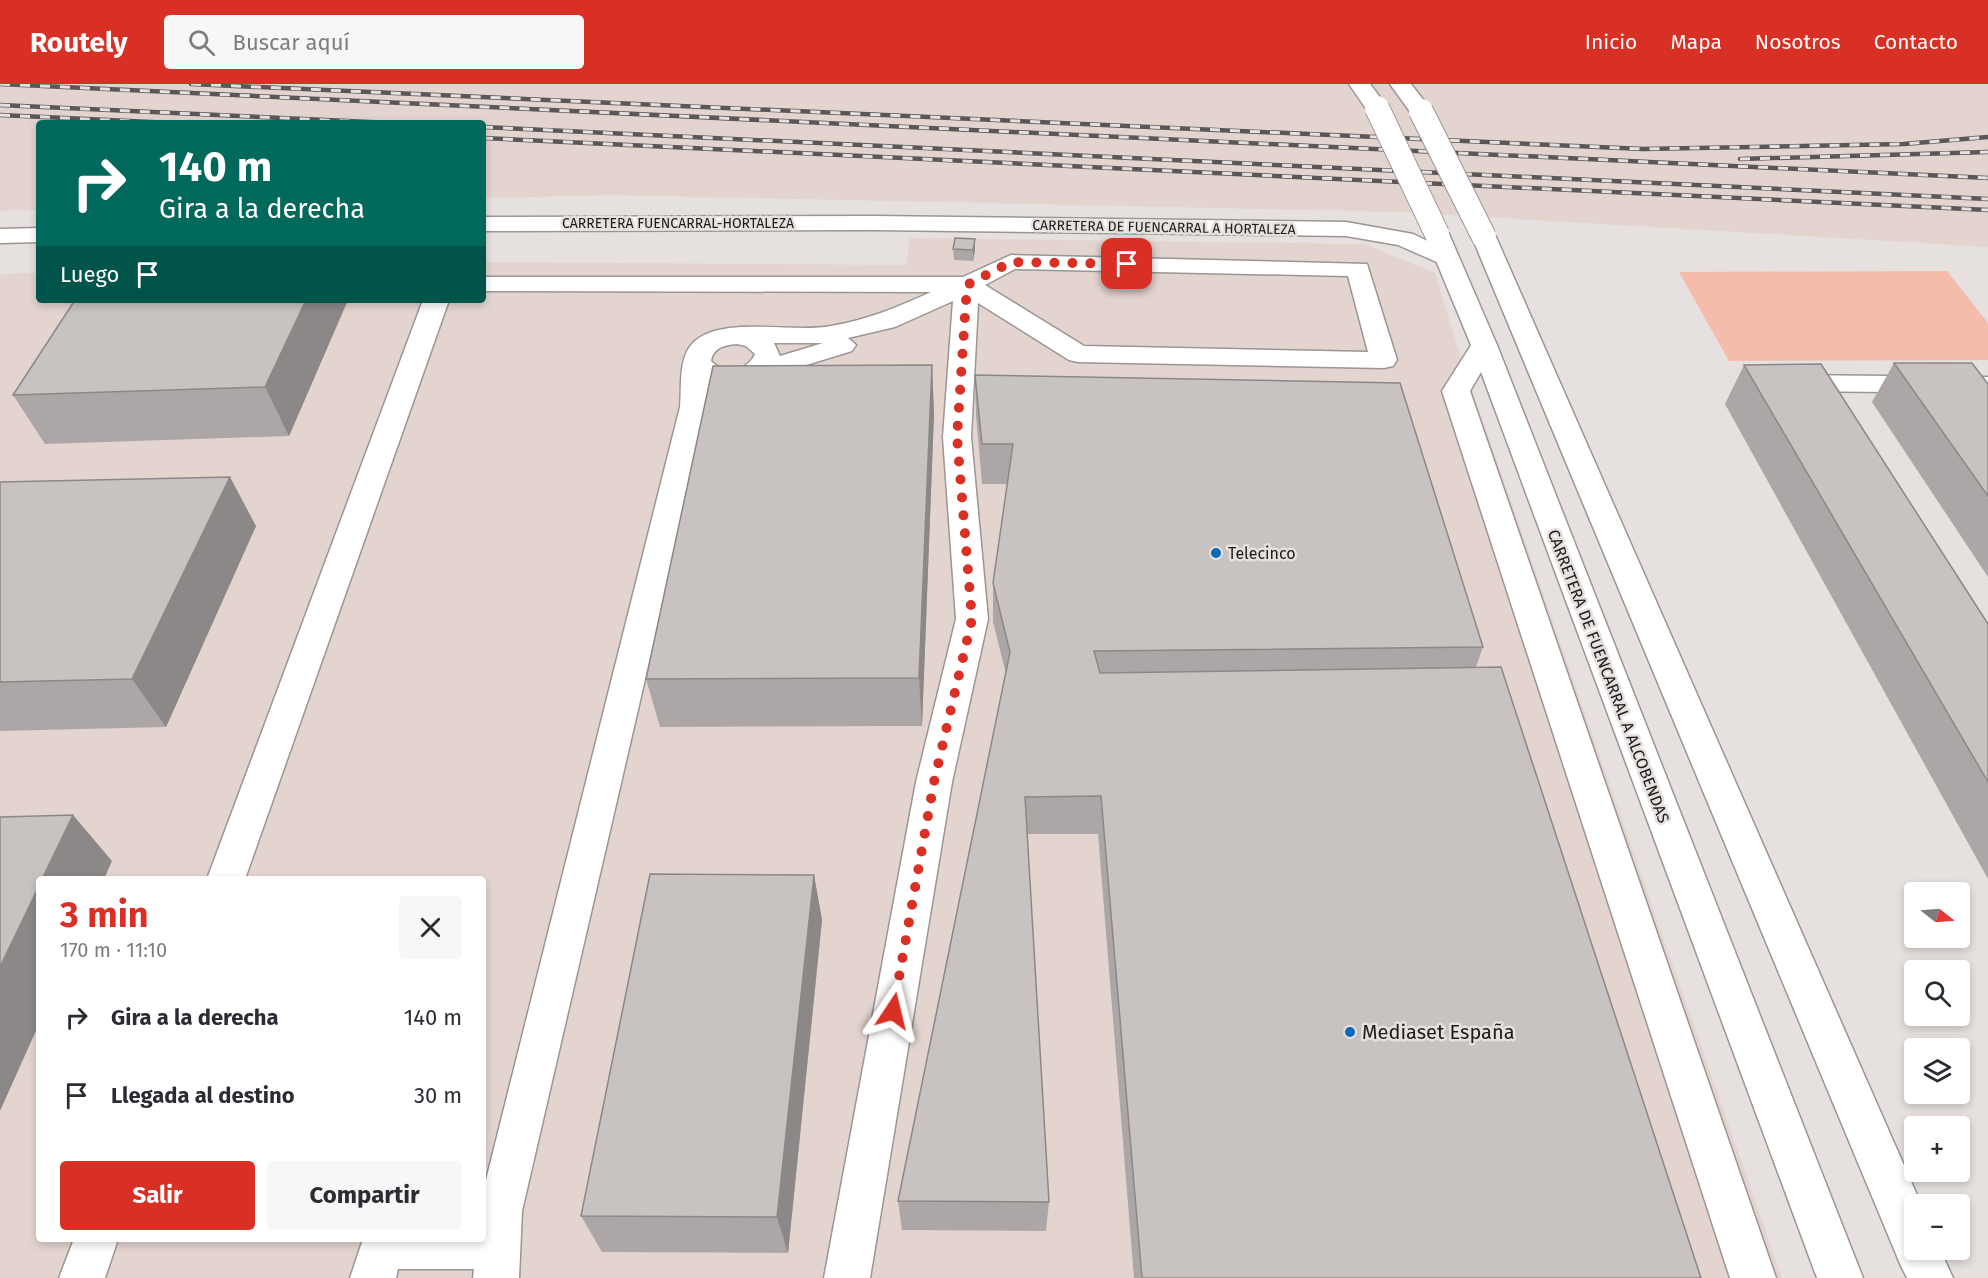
<!DOCTYPE html>
<html lang="es">
<meta charset="utf-8">
<style>
:root{--surface:#fff;--page:#f7f7f7;--text:#2b2b33;--muted:#7c7c81;--accent:#d93025}
body{margin:0;font-family:"Fira Sans",sans-serif;background:var(--page);color:var(--text);height:100vh;display:flex;flex-direction:column;font-size:22px;white-space:nowrap}
*{box-sizing:border-box;margin:0}
p{font-size:20px;color:var(--muted)}
.icon{flex:none;width:33px;height:33px;fill:none;stroke:currentColor;stroke-width:2;stroke-linecap:round;stroke-linejoin:round}
.map{position:relative;flex:1;overflow:hidden}
.drawer{position:absolute;left:36px;top:792px;width:450px;height:366px;display:flex;flex-direction:column;background:var(--surface);border-radius:6px;box-shadow:0 3px 9px #0003}
.drawer>*{flex:none}
.banner{position:absolute;left:36px;top:36px;width:450px;height:183px;border-radius:6px;box-shadow:0 3px 9px #0003;background:#00695c;color:#fff;overflow:hidden}
.needle{width:39px;rotate:107deg}
.controls{position:absolute;left:1904px;top:798px;display:grid;gap:12px}
.controls a{display:grid;place-items:center;width:66px;height:66px;border-radius:6px;background:var(--surface);box-shadow:0 3px 9px #0003;font-size:30px}
.pin{position:absolute;display:grid;place-items:center;width:51px;height:51px;color:#fff;margin:-26px;border-radius:12px;box-shadow:0 3px 9px #0006}
.me{position:absolute;width:66px;margin:-33px;rotate:10deg;stroke-linejoin:round;filter:drop-shadow(0 0 4px #0008)}
.turn{display:flex;align-items:center;gap:21px;height:126px;padding:0 24px;font-size:27px}
.turn .icon{width:78px;height:78px;stroke-width:2.5}
.turn b{display:block;font-size:42px;line-height:51px}
.then{display:flex;align-items:center;height:57px;padding:0 24px;background:#0003;gap:12px;font-size:22px}
.round{display:grid;place-items:center;flex:none;width:63px;height:63px;border-radius:6px;background:var(--page)}
.summary{display:flex;align-items:center;justify-content:space-between;height:102px;padding:0 24px}
h1{font-size:36px;font-weight:700;line-height:45px;color:var(--accent)}
.primary-button{display:flex;gap:12px;margin-top:auto;padding:12px 24px}
.primary-button a{flex:1;height:69px;border-radius:6px;background:var(--accent);color:#fff;font-size:24px;font-weight:700;line-height:69px;text-align:center}
.primary-button a+a{background:var(--page);color:var(--text)}
ul{padding:0;list-style:none}
li{display:flex;align-items:center;gap:18px;height:78px;padding:0 24px}
li div{flex:1}
li b{display:block;font-size:22px}
li em{font-style:normal}
header{display:flex;align-items:center;gap:36px;box-sizing:border-box;height:84px;padding:0 30px;background:var(--accent);color:#fff}
header strong{font-size:28px}
nav{display:flex;gap:33px;margin-inline-start:auto;font-size:21px}
.search{width:420px;height:54px;background:var(--page);display:flex;align-items:center;gap:15px;box-sizing:border-box;padding:0 21px;border-radius:6px;color:var(--muted);font-size:22px}
.map>svg:first-child{display:block}
</style>
<header>
<strong>Routely</strong>
<div class="search"><svg class="icon" aria-label="search" viewBox="0 0 24 24"><circle cx="10" cy="10" r="6"/><path d="M15 15l6 6"/></svg>Buscar aquí</div>
<nav><a>Inicio</a><a>Mapa</a><a>Nosotros</a><a>Contacto</a></nav>
</header>
<div class="map">
<svg width="1988" height="1194" viewBox="0 0 1988 1194">
<rect width="100%" height="100%" fill="#e6e0de"/>
<path fill="#e3d4d0" fill-rule="evenodd" d="M0,0H1988V163L1400,128L612,111L483,114V39H39V126L0,127Z
M910,154L1365,160L1435,189L1461,274L1782,1194H0V190L39,189V216H483V178L906,181ZM39,795H483V1155H39Z"/>
<path fill="#f5bcab" d="M1947,187L1988,239V276L1729,277L1679,188Z"/>
<g fill="none" stroke-linecap="round" stroke-linejoin="round">
<defs>
<path id="minor" d="M874,132L1346,138L1413,150L1457,171L1460,176L1457,181L1448,183L1398,161L1346,152L874,146L483,147V133Z
M39,144V158L0,159V145Z
M1011,171L1367,180L1397,276L1393,282L1384,284L1078,278L1069,276L978,219L971,353L988,535L952,698L870,1194H824L916,698L956,535L943,353L953,217L895,243L848,254L856,261L852,267L737,302L709,299L708,323L522,1127L519,1194H473L474,1185H398L396,1194H350L363,1155H483V1108L680,323C682,304 678,275 692,260C719,230 794,250 831,242C867,236 898,223 931,208L483,207V193H963ZM1015,185L1348,192L1368,268L1084,262L985,201ZM774,259H823L780,272ZM737,260L746,262L755,270C747,288 724,291 711,277C713,264 724,261 737,260Z
M423,216H449L245,795H207Z
M1484,253L1493,255L1497,261L1470,307L1776,1194H1730L1442,307L1475,255Z
M1789,291L1988,293V309L1789,307L1779,305L1776,299L1779,293Z
M74,1155H118L105,1194H59Z"/>
<path id="highway" d="M1349,0H1370L1388,24L1385,29H1369Z
M1390,0H1411L1432,27L1429,32H1413Z
M1437,143L1445,145L1449,150L1497,261L1863,1194H1817L1471,261L1425,150L1429,145Z
M1484,146L1492,148L1496,153L1921,1120H1914V1166H1940L1953,1194H1907L1901,1182L1472,153L1476,148Z"/>
</defs>
<use href="#minor" stroke="#9b9594" stroke-width="3"/>
<use href="#highway" stroke="#9b9594" stroke-width="3"/>
<use href="#minor" fill="#fff" fill-rule="evenodd"/>
<use href="#highway" fill="#fff" fill-rule="evenodd"/>
<defs>
<path id="rail" d="M0,0L1988,94
M191,0L1643,65L1904,60L1988,53
M0,21L391,39
M0,31L172,39
M483,43L1988,115
M483,54L1988,126
M1740,75L1988,68"/>
</defs>
<use href="#rail" stroke="#5b5757" stroke-width="4.5"/>
<use href="#rail" stroke="#e6e0de" stroke-width="3" stroke-dasharray="10" stroke-linecap="butt"/>
<defs>
<path id="highway-bridge" d="M1377,24L1437,150
M1421,27L1484,153"/>
</defs>
<use href="#highway-bridge" stroke="#9b9594" stroke-width="26" stroke-linecap="butt"/>
<use href="#highway-bridge" stroke="#fff" stroke-width="24"/>
</g>
<path fill="#aca7a6" d="M953,165L975,166L973,177L954,176Z
M75,216H348L289,352L45,360L13,311Z
M1894,279L1988,300V493L1872,318Z
M932,281L934,330L922,642L660,643L646,595Z
M1744,281L1988,540V795L1725,320Z
M975,291L1483,563L1476,583L1701,1194H1134L1098,750H1027L1049,1118L1046,1147L902,1146L898,1117L1006,590L993,538V499L1008,400H982L976,331Z
M0,398L256,442L166,643L0,647Z
M814,791L822,836L788,1169L602,1168L581,1132Z"/>
<path fill="#8c8887" d="M975,155V166L973,177V166Z
M306,216H348L289,352L265,303Z
M932,281L934,330L922,642L919,594Z
M230,393L256,442L166,643L132,595Z
M73,731L112,777L104,795H42Z
M814,791L822,836L788,1169L777,1133Z
M39,802V940L0,1027V883Z"/>
<path fill="#c8c2c1" stroke="#8c8887" stroke-width="1.5" d="M955,154L975,155L973,166L953,165Z
M75,216H306L265,303L13,311Z
M1894,279H1972L1988,300V412Z
M1821,280L1988,540V698L1744,281Z
M932,281L919,594L646,595L713,282Z
M975,291L1400,299L1483,563L1094,567L1100,589L1501,583L1701,1194H1142L1101,712L1025,713L1049,1118L898,1117L1010,568L993,499L1013,360H982Z
M230,393L132,595L0,598V398Z
M73,731L42,795H39V802L0,883V733Z
M650,790L814,791L777,1133L581,1132Z"/>
<g fill="none" stroke-linecap="round" stroke-linejoin="round">
<path stroke="#d93025" stroke-width="10" stroke-dasharray="0 18" d="M893,927L934,698L972,535L957,353L967,201L1011,178L1127,180"/>
</g>
<g fill="#0969b6" stroke="#e6e0de" stroke-width="2">
<circle cx="1216" cy="469" r="6"/>
<circle cx="1350" cy="948" r="6"/>
</g>
<g text-anchor="middle" stroke-width="5" stroke-linejoin="round" paint-order="stroke">
<g font-size="14" fill="#1d1b1b" stroke="#e6e0de">
<text x="678" y="144">CARRETERA FUENCARRAL-HORTALEZA</text>
<text transform="translate(1164 143) rotate(1)" y="5">CARRETERA DE FUENCARRAL A HORTALEZA</text>
</g>
<g font-size="16" fill="#1d1b1b" stroke="#e6e0de" text-anchor="start">
<text x="1228" y="475">Telecinco</text>
</g>
<g font-size="16" fill="#1d1b1b" stroke="#e6e0de">
<text transform="translate(1609 592) rotate(69)" y="6">CARRETERA DE FUENCARRAL A ALCOBENDAS</text>
</g>
<g font-size="20" fill="#1d1b1b" stroke="#e6e0de" text-anchor="start">
<text x="1362" y="955">Mediaset España</text>
</g>
</g>
</svg>
<div class="controls">
<a><svg class="needle" viewBox="-14 -14 28 28"><path d="M0-13l5 13h-10z" fill="#e53935"/><path d="M0 13l5-13h-10z" fill="#7c7c81"/></svg></a>
<a><svg class="icon" aria-label="search" viewBox="0 0 24 24"><circle cx="10" cy="10" r="6"/><path d="M15 15l6 6"/></svg></a>
<a><svg class="icon" aria-label="layers" viewBox="0 0 24 24"><path d="M12 4l9 5-9 5-9-5zM3 14l9 5 9-5"/></svg></a>
<a>+</a>
<a>−</a>
</div>
<div class="pin" style="left:1127px;top:180px;background:#d93025"><svg class="icon" aria-label="arrive" viewBox="0 0 24 24"><path d="M6 21V4h12l-3 4 3 4H6"/></svg></div>
<svg class="me" style="left:893px;top:927px" viewBox="-20 -20 40 40"><path d="M0-17L14 15 0 8-14 15z" fill="#d93025" stroke="#fff" stroke-width="4"/></svg>
<div class="banner">
<div class="turn"><svg class="icon" aria-label="right" viewBox="0 0 24 24"><path d="M7 20v-9h11M14 6l5 5-5 5"/></svg><div><b>140 m</b>Gira a la derecha</div></div>
<div class="then">Luego<svg class="icon" aria-label="arrive" viewBox="0 0 24 24"><path d="M6 21V4h12l-3 4 3 4H6"/></svg></div>
</div>
<section class="drawer">
<div class="summary"><div><h1>3 min</h1><p>170 m · 11:10</p></div><a class="round"><svg class="icon" aria-label="close" viewBox="0 0 24 24"><path d="M6 6l12 12M18 6L6 18"/></svg></a></div>
<ul>
<li><svg class="icon" aria-label="right" viewBox="0 0 24 24"><path d="M7 20v-9h11M14 6l5 5-5 5"/></svg><div><b>Gira a la derecha</b></div><em>140 m</em></li>
<li><svg class="icon" aria-label="arrive" viewBox="0 0 24 24"><path d="M6 21V4h12l-3 4 3 4H6"/></svg><div><b>Llegada al destino</b></div><em>30 m</em></li>
</ul>
<div class="primary-button"><a>Salir</a><a>Compartir</a></div>
</section>
</div>
